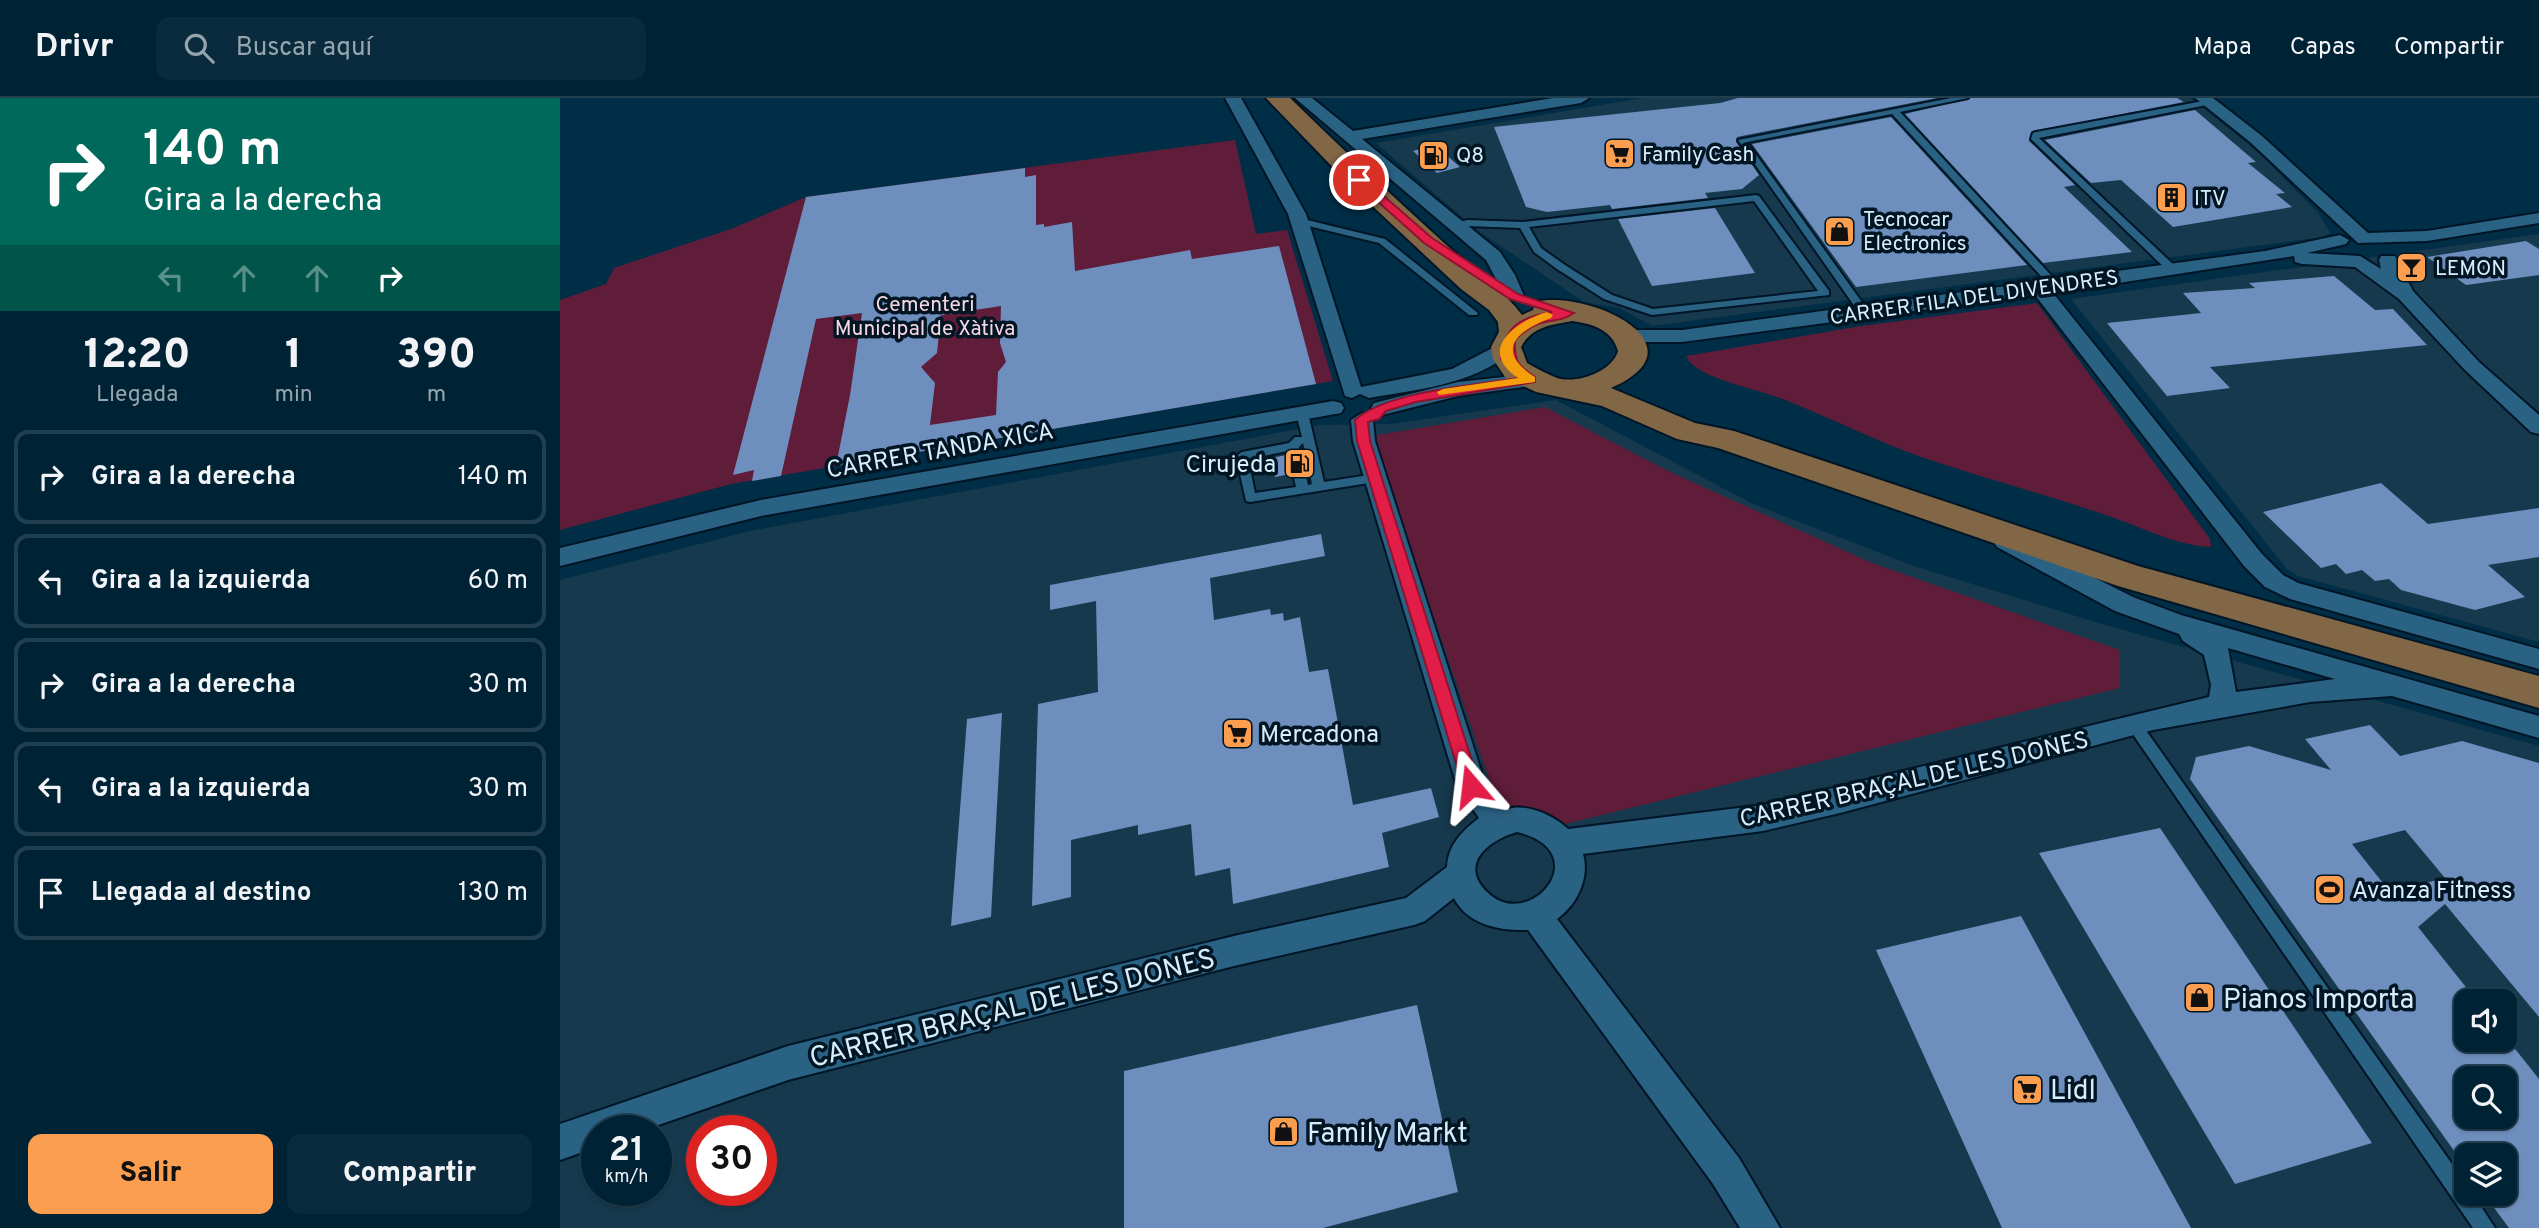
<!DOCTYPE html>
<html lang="es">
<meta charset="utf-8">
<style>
:root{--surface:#002235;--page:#0a2a3d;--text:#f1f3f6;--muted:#95a4ad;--line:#223f50;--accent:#fb9e50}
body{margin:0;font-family:Overpass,sans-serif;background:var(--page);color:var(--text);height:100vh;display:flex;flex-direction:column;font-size:26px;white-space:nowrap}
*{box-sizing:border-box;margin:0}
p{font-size:23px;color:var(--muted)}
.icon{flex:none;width:38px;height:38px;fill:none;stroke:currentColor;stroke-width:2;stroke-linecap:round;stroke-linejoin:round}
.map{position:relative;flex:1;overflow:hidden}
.sheet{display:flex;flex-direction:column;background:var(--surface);width:560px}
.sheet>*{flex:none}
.hud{background:#00695c;color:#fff;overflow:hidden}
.controls{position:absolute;left:1894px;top:891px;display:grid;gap:14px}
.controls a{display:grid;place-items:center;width:63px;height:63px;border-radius:14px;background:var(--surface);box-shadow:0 2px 5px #0004,0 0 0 2px var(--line);font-size:35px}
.speed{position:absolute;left:21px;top:1017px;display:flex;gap:14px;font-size:35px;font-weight:700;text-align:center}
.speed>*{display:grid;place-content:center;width:91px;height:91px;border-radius:50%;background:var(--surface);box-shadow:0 2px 5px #0004,0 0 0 2px var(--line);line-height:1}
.speed small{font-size:18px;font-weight:400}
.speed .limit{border:10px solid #d22;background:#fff;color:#111}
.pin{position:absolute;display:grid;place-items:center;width:60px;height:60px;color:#fff;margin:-30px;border:4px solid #fff;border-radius:50%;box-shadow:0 2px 7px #0007}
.me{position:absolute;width:77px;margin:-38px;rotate:343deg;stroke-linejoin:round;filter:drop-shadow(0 0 5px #0008)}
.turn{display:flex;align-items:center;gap:24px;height:147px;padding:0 28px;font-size:32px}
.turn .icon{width:91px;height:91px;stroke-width:2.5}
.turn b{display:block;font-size:49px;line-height:60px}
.lanes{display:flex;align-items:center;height:66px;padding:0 28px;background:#0003;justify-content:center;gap:35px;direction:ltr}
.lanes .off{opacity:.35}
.eta{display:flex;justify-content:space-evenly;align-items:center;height:119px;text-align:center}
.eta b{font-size:42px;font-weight:800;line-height:49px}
.action{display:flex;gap:14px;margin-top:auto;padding:14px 28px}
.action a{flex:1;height:80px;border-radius:14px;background:var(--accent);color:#111;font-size:28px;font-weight:800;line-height:80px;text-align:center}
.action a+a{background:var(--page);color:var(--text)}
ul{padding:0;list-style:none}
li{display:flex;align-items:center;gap:21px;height:94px;margin:0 14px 10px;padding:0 14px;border:4px solid var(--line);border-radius:14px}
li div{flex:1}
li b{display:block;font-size:26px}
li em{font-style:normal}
header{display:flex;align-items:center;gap:42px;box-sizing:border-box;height:98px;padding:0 35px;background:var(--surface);border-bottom:2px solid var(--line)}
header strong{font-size:33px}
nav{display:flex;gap:38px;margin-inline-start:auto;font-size:24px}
.search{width:490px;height:63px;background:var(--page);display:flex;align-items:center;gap:18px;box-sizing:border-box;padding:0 24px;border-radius:14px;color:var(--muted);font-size:26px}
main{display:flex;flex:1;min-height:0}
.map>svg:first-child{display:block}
</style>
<header>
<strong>Drivr</strong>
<div class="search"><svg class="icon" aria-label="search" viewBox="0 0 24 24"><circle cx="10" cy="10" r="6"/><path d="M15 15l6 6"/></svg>Buscar aquí</div>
<nav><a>Mapa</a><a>Capas</a><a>Compartir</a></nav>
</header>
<main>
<section class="sheet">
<div class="hud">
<div class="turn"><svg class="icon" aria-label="right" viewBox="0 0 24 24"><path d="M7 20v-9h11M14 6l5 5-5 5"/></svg><div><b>140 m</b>Gira a la derecha</div></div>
<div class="lanes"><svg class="icon off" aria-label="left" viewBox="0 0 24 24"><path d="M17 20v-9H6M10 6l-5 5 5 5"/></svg><svg class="icon off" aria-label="ahead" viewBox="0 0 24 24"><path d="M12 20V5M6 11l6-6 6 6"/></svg><svg class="icon off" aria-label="ahead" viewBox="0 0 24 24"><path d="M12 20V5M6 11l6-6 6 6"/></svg><svg class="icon" aria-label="right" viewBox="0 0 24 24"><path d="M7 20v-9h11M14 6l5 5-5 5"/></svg></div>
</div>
<div class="eta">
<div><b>12:20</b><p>Llegada</p></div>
<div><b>1</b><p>min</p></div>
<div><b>390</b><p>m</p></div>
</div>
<ul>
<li><svg class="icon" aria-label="right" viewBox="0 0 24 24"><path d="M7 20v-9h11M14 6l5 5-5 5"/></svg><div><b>Gira a la derecha</b></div><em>140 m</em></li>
<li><svg class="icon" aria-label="left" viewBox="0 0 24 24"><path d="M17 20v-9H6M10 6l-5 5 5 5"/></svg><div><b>Gira a la izquierda</b></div><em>60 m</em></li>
<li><svg class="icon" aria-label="right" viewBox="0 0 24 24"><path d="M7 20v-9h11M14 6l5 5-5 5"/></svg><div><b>Gira a la derecha</b></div><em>30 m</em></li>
<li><svg class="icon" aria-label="left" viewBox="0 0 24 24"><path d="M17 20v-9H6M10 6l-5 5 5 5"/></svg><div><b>Gira a la izquierda</b></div><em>30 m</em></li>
<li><svg class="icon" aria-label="arrive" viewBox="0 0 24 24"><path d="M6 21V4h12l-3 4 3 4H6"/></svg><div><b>Llegada al destino</b></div><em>130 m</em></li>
</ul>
<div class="action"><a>Salir</a><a>Compartir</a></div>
</section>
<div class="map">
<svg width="1979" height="1130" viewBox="0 0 1979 1130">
<rect width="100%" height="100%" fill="#002e47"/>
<path fill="#16394d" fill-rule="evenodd" d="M1083,0H1631L1698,54L1759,116L1770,135L1763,139L1092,228L1059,210L1024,204L918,133L816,45Z
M1979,136V544L1738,478L1727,471L1511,201Z
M996,302L1193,406L1354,468L1542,526L1979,648V1130H0V482L190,433L760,327L831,326ZM1906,903H1944V942H1906ZM1906,980H1944V1018H1906ZM37,1032H96V1092H37ZM142,1032H201V1092H142ZM1906,1057H1944V1096H1906Z"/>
<path fill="#601d39" d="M675,42L696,136L727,132L773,283L171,386L0,432V202L46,186L54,170L171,131L246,99Z
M1477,205L1650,441L1651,449C1615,448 1575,426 1540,415C1483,396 1424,380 1367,361C1317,344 1270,319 1220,300C1197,291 1135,280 1126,258L1301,228Z
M985,309L1108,373L1312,465L1560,552V590L993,729L939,710L812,338Z"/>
<path fill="#6e8ebe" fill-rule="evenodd" d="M1178,0H1377L1177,39L1176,44L1199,77L1182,91L1145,95L1148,100L1052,111L1050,107L987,114L966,109L934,29L1160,5Z
M1411,0H1617L1624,4L1471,34L1469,43L1515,87L1504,89L1572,154L1483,165L1345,16Z
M1635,12L1696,64L1688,65L1725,95L1716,96L1732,109L1613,129L1561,82L1531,85L1485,42Z
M1331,19L1467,167L1296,189L1192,46Z
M875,47L900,69L877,75L853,53Z
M465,70V79L476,77V127L484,126V129L512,124L515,173L630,152L632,161L719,148L756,286L276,368L290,297L302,215L256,221L221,378L192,383L194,372L173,377L246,99ZM441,208L440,245L446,264L438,274L436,317L370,327L375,285L361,269L377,255L381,217Z
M1155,110L1195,175L1092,188L1058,121Z
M1966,143L1979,151V177L1906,187L1867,159Z
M1774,178L1815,212L1833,211L1867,247L1650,269L1670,290L1607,298L1547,225L1641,215L1623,195L1695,190L1689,185Z
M726,357L730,376L715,379L712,360Z
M1821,385L1868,426L1979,410V459L1928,467L1965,499L1915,512L1841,492L1829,481L1815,483L1802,472L1786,476L1776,466L1761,470L1703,414Z
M761,436L765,458L650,480L654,522L710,511L711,517L723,515L724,523L740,519L749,574L768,571L793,707L871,690L879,719L822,735L829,769L673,806L670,770L635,778L631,726L578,737V727L511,742V799L472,808L478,606L538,594L536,503L490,512V487Z
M442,615L431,819L391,828L407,621Z
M1810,627L1840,658L1902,643L1979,665V919L1885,806L1858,829L1917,903H1906V942H1948L1979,981V1130H1949L1924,1096H1944V1057H1897L1630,681L1636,659L1689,648L1771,672L1745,641ZM1845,732L1885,780L1830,794L1792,746ZM1906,980H1944V1018H1906Z
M1600,730L1812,1045L1675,1086L1479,755Z
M1461,818L1631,1130H1442L1316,852Z
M857,907L898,1094L763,1130H564V973Z"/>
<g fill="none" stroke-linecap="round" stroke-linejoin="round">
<defs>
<path id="lane" d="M1391,0H1408L1340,14L1501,188L1492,190L1332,16L1187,44L1309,214L1304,217L1300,216L1178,42Z
M1649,2H1652V6L1479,40L1617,170V174H1609L1471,41L1473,35L1476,34Z
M1196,97L1199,98L1269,193V197L1092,217L1044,201L997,171L974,154L960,130L907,128L895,130L890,127L907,122L963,124ZM1194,103L1258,193L1093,211L1052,197L1005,167L981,150L969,129Z
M739,120L825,141L918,215L917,217H909L819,145L736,125L734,123Z
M742,311L748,315L764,384L815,376L821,380L815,384L690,404L686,403L676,358L682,354L729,345L735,339H742L736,315ZM743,345L752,386L748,387L739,349ZM728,353L736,389L695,395L688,361Z
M1575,622L1580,624L1906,1086V1096H1913L1935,1130H1913L1570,632L1568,628L1570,624Z"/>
<path id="street" d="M665,0H681L746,116L801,289L892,271L946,243L956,249L953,253C912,287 859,291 809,300L800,296L792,300L785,298L728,116Z
M735,0H752L793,33L993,0H1029L1021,5L802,41L940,154L955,177L964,198L961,202H947L926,162Z
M1635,0H1653L1702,38L1808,135L1867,133L1979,115V125L1867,143L1798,145L1690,44Z
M1780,137L1789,142L1786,146L1747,155L1800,158L1821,171L1819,162L1821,158H1835L1853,193L1919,264L1979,317V336L1971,334L1905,272L1839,201L1795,169L1742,166L1735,164L1734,158L1493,195L1702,456L1723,477L1738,485L1979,551V571L1730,501L1705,489L1684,468L1475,197L1122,244H1067L1057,238L1067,232H1122L1705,153Z
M970,276L977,277L980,282L977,287L898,298L822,317L811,310L814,305L898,284Z
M773,303L781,305L784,310L781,315L201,418L0,468V450L201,402Z
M802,315L813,322L815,343L924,682L947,711C967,705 993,717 1008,731L1203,707L1649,599L1651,587L1644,557L1623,543L1619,536L1555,513L1437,449L1433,443L1437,437L1445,435L1573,499L1621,517L1979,618V640L1832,598L1750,604L1593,632L1280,715L1203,733L1023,756C1030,780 1017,807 997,821L1179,1060L1220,1130H1180L1153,1086L968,832C941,833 907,827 894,800L865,823L854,827L674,868L228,982L84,1032H37V1049L0,1062V1026L228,948L674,838L846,800L887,769C888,747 902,733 919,720L897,688L793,343L791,322ZM1668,550L1775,581L1676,594ZM957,734C1039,754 969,836 927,794C898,766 929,742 957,734Z"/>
<path id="primary" d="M706,0H730C780,49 831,97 883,144C909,168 941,189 962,217L973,212L975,204C1028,191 1148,247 1051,290L1135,325L1174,333L1578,468L1979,578V610L1558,488L1158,350L1117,341L1042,308L976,294L945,279L933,261L931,249L939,234L938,224L929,212L901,191L790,87ZM1012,223C1032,226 1052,231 1058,253C1052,274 1017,286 997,280C987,276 976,270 967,265L961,249C972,228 992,227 1012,223Z"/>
</defs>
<use href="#lane" stroke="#001526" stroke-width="4"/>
<use href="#street" stroke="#001526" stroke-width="4"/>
<use href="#primary" stroke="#001526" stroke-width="4"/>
<use href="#lane" fill="#2a6284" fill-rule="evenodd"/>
<use href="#street" fill="#2a6284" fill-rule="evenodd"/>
<use href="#primary" fill="#816745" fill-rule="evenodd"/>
</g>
<path fill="#e11d48" stroke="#92132f" stroke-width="2" d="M796,80H803L872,140L958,196L1014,215C994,229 982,215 955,242C954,262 957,268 975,279V284L856,304L826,313L819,321L808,324L810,343L920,688L911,696L903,688L797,343L795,322C825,294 915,287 959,280L941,261C944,228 961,219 992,214L950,201L864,145L796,84Z"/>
<path fill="#f59e0b" d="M987,214L993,217L991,220C956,233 934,253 975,279V284L879,297L877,294L883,291L958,280C916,252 956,223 987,214Z"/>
<defs>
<symbol id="supermarket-square" viewBox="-11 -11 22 22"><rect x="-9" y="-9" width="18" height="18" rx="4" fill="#fb9e50" stroke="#011523"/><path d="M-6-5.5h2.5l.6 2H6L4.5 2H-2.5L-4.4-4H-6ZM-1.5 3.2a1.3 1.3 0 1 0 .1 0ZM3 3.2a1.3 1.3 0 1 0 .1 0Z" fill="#111"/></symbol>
<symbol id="fuel-square" viewBox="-11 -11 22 22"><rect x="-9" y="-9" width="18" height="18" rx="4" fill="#fb9e50" stroke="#011523"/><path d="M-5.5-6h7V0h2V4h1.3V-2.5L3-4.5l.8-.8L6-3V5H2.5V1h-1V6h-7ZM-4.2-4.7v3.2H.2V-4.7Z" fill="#111"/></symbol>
<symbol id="building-square" viewBox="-11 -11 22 22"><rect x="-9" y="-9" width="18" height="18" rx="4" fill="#fb9e50" stroke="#011523"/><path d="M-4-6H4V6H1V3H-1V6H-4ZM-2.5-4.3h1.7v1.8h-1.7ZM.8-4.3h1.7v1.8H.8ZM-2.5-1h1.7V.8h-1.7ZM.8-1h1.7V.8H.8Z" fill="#111"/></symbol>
<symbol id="shop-square" viewBox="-11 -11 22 22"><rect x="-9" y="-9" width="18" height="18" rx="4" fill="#fb9e50" stroke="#011523"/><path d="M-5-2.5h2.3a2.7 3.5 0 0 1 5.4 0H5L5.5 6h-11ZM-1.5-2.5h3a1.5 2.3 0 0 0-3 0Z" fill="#111"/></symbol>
<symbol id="bar-square" viewBox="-11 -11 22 22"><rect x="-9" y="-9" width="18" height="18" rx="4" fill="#fb9e50" stroke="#011523"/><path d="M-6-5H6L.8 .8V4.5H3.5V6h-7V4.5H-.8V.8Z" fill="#111"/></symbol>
<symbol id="stadium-square" viewBox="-11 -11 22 22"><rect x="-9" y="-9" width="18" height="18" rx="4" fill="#fb9e50" stroke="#011523"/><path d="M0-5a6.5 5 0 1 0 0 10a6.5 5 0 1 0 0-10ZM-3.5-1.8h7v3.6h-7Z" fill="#111"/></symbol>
</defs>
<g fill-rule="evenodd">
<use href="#supermarket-square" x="1042" y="38" width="35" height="35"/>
<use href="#fuel-square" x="856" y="40" width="35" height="35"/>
<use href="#building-square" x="1594" y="82" width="35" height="35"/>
<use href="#shop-square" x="1262" y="116" width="35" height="35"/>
<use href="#bar-square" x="1834" y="152" width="35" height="35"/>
<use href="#fuel-square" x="722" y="348" width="35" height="35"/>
<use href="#supermarket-square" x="660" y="618" width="35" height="35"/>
<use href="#stadium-square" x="1752" y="774" width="35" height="35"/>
<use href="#shop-square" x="1622" y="882" width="35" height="35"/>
<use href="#supermarket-square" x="1450" y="974" width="35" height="35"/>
<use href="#shop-square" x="706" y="1016" width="35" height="35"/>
</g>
<g text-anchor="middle" stroke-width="7" stroke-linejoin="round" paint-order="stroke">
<g font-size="21" fill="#d6edfd" stroke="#011523" text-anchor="start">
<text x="1082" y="63">Family Cash</text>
<text x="896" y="64">Q8</text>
<text x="1634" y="107">ITV</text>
<text x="1303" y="128">Tecnocar<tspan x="1303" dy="24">Electronics</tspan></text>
<text x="1875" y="177">LEMON</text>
</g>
<g font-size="21" fill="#d6edfd" stroke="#011523">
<text transform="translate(1414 199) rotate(-8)" y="7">CARRER FILA DEL DIVENDRES</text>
</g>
<g font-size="21" fill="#f7d7e1" stroke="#011523">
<text x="365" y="213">Cementeri<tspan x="365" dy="24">Municipal de Xàtiva</tspan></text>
</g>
<g font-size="24" fill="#d6edfd" stroke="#011523">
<text transform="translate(380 352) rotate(-10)" y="8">CARRER TANDA XICA</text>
<text transform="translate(1354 681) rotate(-13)" y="8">CARRER BRAÇAL DE LES DONES</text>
</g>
<g font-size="24" fill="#d6edfd" stroke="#011523" text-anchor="start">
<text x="716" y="374" text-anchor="end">Cirujeda</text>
<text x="700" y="644">Mercadona</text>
<text x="1792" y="800">Avanza Fitness</text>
</g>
<g font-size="28" fill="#d6edfd" stroke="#011523" text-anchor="start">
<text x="1663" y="910">Pianos Importa</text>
<text x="1490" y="1001">Lidl</text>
<text x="747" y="1044">Family Markt</text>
</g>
<g font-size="28" fill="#d6edfd" stroke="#011523">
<text transform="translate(452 909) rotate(-14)" y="10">CARRER BRAÇAL DE LES DONES</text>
</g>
</g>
</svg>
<div class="controls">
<a><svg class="icon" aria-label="sound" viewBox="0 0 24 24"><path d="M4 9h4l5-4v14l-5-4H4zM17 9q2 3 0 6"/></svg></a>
<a><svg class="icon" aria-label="search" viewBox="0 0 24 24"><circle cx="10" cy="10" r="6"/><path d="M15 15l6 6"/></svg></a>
<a><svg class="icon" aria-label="layers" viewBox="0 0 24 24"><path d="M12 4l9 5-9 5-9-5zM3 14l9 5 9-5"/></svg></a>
</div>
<div class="speed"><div>21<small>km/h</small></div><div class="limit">30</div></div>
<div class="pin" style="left:799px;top:82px;background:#d93025"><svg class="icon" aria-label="arrive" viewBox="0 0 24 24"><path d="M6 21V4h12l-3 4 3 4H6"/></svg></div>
<svg class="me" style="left:911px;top:688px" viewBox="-20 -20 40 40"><path d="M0-17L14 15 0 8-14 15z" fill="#e11d48" stroke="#fff" stroke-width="4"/></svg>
</div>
</main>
